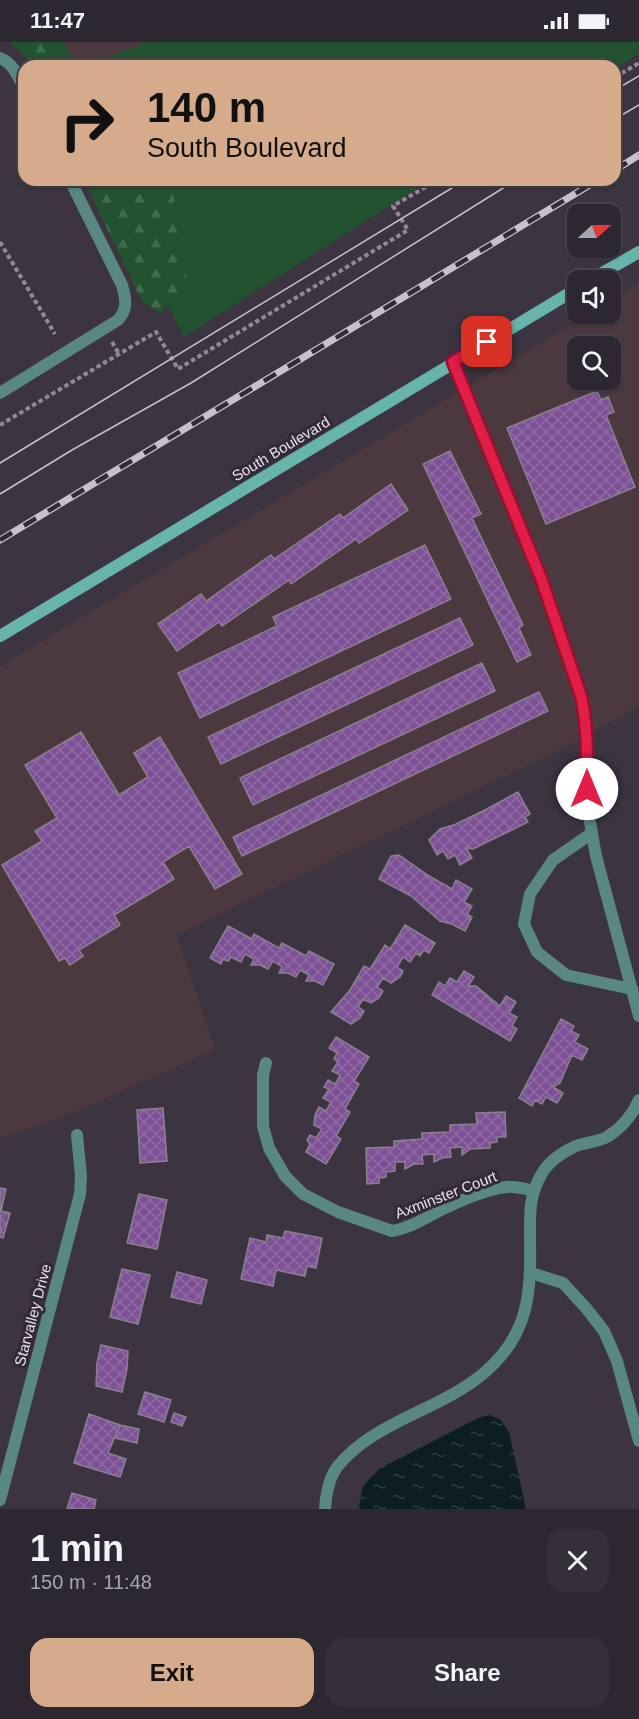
<!DOCTYPE html>
<meta charset="utf-8">
<style>
:root{--surface:#2d2731;--page:#352f39;--text:#f1f3f6;--muted:#a7a5ab;--line:#48444d;--accent:#d6ab8b}
body{margin:0;font-family:Arial,sans-serif;background:var(--page);color:var(--text);height:100vh;display:flex;flex-direction:column;font-size:22px;white-space:nowrap}
*{box-sizing:border-box;margin:0}
p{font-size:20px;color:var(--muted)}
.icon{flex:none;width:33px;height:33px;fill:none;stroke:currentColor;stroke-width:2;stroke-linecap:round;stroke-linejoin:round}
.map{position:relative;height:1467px;overflow:hidden}
.sheet{display:flex;flex-direction:column;background:var(--surface);flex:1}
.sheet>*{flex:none}
.hud{position:absolute;left:18px;top:18px;width:603px;height:126px;border-radius:18px;box-shadow:0 2px 4px #0004,0 0 0 2px var(--line);background:#d6ab8b;color:#111;overflow:hidden}
.needle{width:39px;rotate:69deg}
.fabs{position:absolute;left:567px;top:162px;display:grid;gap:12px}
.fabs a{display:grid;place-items:center;width:54px;height:54px;border-radius:12px;background:var(--surface);box-shadow:0 2px 4px #0004,0 0 0 2px var(--line);font-size:30px}
.pin{position:absolute;display:grid;place-items:center;width:51px;height:51px;color:#fff;margin:-26px;border-radius:12px;box-shadow:0 3px 9px #0006}
.me{position:absolute;width:66px;margin:-33px;rotate:0deg;stroke-linejoin:round;filter:drop-shadow(0 0 4px #0008)}
.turn{display:flex;align-items:center;gap:21px;height:126px;padding:0 30px;font-size:27px}
.turn .icon{width:78px;height:78px;stroke-width:2.5}
.turn b{display:block;font-size:42px;line-height:51px}
.round{display:grid;place-items:center;flex:none;width:63px;height:63px;border-radius:18px;background:var(--page)}
.headline{display:flex;align-items:center;justify-content:space-between;height:102px;padding:0 30px}
h1{font-size:36px;font-weight:700;line-height:45px}
.cta{display:flex;gap:12px;margin-top:auto;padding:12px 30px}
.cta a{flex:1;height:69px;border-radius:18px;background:var(--accent);color:#111;font-size:24px;font-weight:700;line-height:69px;text-align:center}
.cta a+a{background:var(--page);color:var(--text)}
.status{display:flex;justify-content:space-between;align-items:center;height:42px;padding:0 30px;background:var(--surface);direction:ltr}
.status svg{height:16px;fill:currentColor}
.map>svg:first-child{display:block}
</style>
<div class="status"><b>11:47</b><svg viewBox="0 0 49 12"><path d="M0 12V9h3v3zM5 12V6h3v6zM10 12V3h3v9zM15 12V0h3v12zM26 1h20v11H26zM47 4h2v5h-2z"/></svg></div>
<div class="map">
<svg width="639" height="1467" viewBox="0 0 639 1467">
<defs>
<pattern id="forest-firs" width="22" height="20" patternUnits="userSpaceOnUse" patternTransform="scale(1.5)"><rect width="22" height="20" fill="#22522f"/><path d="M5 1l3.5 6h-7zM16 11l3.5 6h-7z" fill="#426b4d"/></pattern>
<pattern id="water-ripples" width="26" height="14" patternUnits="userSpaceOnUse" patternTransform="scale(1.5)"><rect width="26" height="14" fill="#0d1e20"/><path d="M2 4q2-2 4 0t4 0M15 11q2-2 4 0t4 0" fill="none" stroke="#303e41"/></pattern>
<pattern id="building-cross-hatch" width="8" height="8" patternUnits="userSpaceOnUse" patternTransform="scale(1.5)"><rect width="8" height="8" fill="#7e5196"/><path d="M0 0l8 8M0 8l8-8" fill="none" stroke="#906aa5"/></pattern>
</defs>
<rect width="100%" height="100%" fill="#3c3441"/>
<path fill="#4c3940" fill-rule="evenodd" d="M30,0H148L85,24H42Z
M639,242V664L566,705L177,893L215,1008L64,1075L0,1096V624L589,272H610L611,259ZM578,304H610V338H578Z"/>
<path fill="#22522f" d="M148,0H639V12L615,26V24H85Z
M102,138H430L184,295Z"/>
<path fill="url(#forest-firs)" d="M9,0H64L68,9L84,24H30L26,15Z
M84,138H171L187,238L186,251L160,271L141,258Z"/>
<path fill="url(#water-ripples)" d="M490,1373L501,1378L509,1390L526,1467H360L359,1463L363,1444L379,1427L478,1376Z"/>
<path fill="url(#building-cross-hatch)" stroke="#8a8090" stroke-width="1.5" d="M597,349L601,358L608,355L614,370L606,373L635,445L546,482L507,386Z
M450,409L481,472L472,476L523,583L519,586L531,613L517,620L423,422Z
M391,442L408,468L359,501L356,497L291,542L289,538L222,584L219,580L177,609L158,582L201,552L206,559L271,513L274,517L340,472L343,476Z
M425,503L451,557L200,676L178,631L277,584L273,575Z
M460,576L473,603L221,722L208,695Z
M482,621L495,649L253,763L240,736Z
M539,650L548,669L242,814L233,795Z
M81,690L119,753L148,735L134,711L160,695L242,832L215,847L189,804L163,820L174,837L114,873L120,883L79,908L83,914L70,923L65,916L59,919L2,823L42,799L35,789L57,776L25,723Z
M518,750L530,772L525,775L528,780L473,807L466,806L472,816L460,823L455,813L448,817L443,809L437,813L429,798L440,787L454,783L485,768Z
M399,813L429,834L452,847L456,838L472,847L464,860L472,864L467,872L472,875L465,889L452,882L440,879L411,854L379,837L391,814Z
M405,883L435,901L429,911L424,908L420,914L416,911L410,920L403,915L397,925L403,929L400,935L391,941L383,936L377,945L383,949L379,956L371,961L363,957L358,965L364,969L360,976L351,982L331,970L350,948L364,924L370,927L385,903L390,907Z
M228,884L252,897L254,892L279,906L282,901L306,914L309,909L334,922L323,943L315,939H306L309,933L300,928L296,935L288,931H279L282,925L273,919L268,927L260,923H251L254,917L245,912L241,920L231,915L228,919L223,917L221,922L210,916Z
M464,929L474,935L468,944H476L500,964L506,954L516,960L509,971L517,975L512,984L517,987L510,999L432,953L439,940L445,944L450,936L457,940Z
M561,977L574,984L571,989L579,993L575,1000L588,1007L582,1018L572,1013L560,1041L553,1045L563,1051L557,1061L546,1055L542,1062L535,1058L532,1064L519,1056Z
M336,995L369,1015L354,1039L359,1042L345,1067L350,1070L336,1094L341,1097L326,1122L306,1110L310,1102L307,1098L310,1093L316,1096L322,1087L314,1083L315,1073L319,1065L326,1069L331,1060L323,1056L329,1047L324,1045L328,1038L335,1042L340,1033L332,1029L338,1020L334,1017L337,1011L329,1006Z
M163,1066L167,1119L140,1121L137,1068Z
M505,1070L506,1095H497V1100L490,1101V1106L470,1107L462,1113V1105L450,1106L451,1115L442,1116L434,1120V1112L422,1113L423,1122H414L405,1127V1120H395V1129L386,1130V1135L379,1136V1141L367,1142L366,1106L394,1105V1099L422,1097V1091L450,1090V1083L477,1082L476,1071Z
M0,1146L6,1147L1,1169L10,1171L3,1196L0,1195Z
M139,1152L167,1158L157,1207L127,1201Z
M285,1189L322,1196L316,1226L307,1224L305,1234L276,1228L273,1244L241,1237L250,1196L266,1200L267,1193L283,1196Z
M122,1227L150,1233L138,1282L110,1275Z
M177,1230L207,1238L201,1262L171,1255Z
M101,1303L128,1309L127,1327L122,1350L96,1344L97,1321Z
M145,1350L171,1358L164,1380L138,1372Z
M174,1371L186,1375L182,1384L171,1380Z
M89,1372L120,1383L108,1411L126,1417L120,1435L74,1421Z
M120,1383L139,1387L137,1401L115,1396Z
M72,1451L96,1458L94,1467H67Z"/>
<g fill="none" stroke-linecap="round" stroke-linejoin="round">
<path stroke="#918a95" stroke-width="4" stroke-dasharray="4.5 3" stroke-linecap="butt" d="M615,35L639,21
M0,200L55,292
M112,300L119,312
M0,383L156,290L178,327L408,188L393,164L438,138"/>
<path stroke="#598782" stroke-width="12" d="M0,16C13,21 18,34 24,46
M0,351L118,278C128,267 126,257 122,243L70,138
M592,791L553,818L530,852L524,882L537,910L566,933L632,947"/>
<path stroke="#598782" stroke-width="12" d="M453,320L541,536L581,655L585,671L588,769L596,814L639,974
M266,1021L263,1033V1084L269,1106L285,1134L303,1152L338,1170L392,1189C409,1186 424,1177 439,1169C459,1159 484,1148 506,1145C516,1144 525,1147 534,1149
M531,1231L563,1241L586,1266L604,1289L617,1319L639,1399
M0,1458L80,1152L81,1134L77,1093
M325,1467C326,1453 329,1435 338,1424C373,1380 442,1367 484,1331C530,1292 531,1250 530,1194C530,1171 529,1154 541,1133C548,1120 563,1110 576,1104C586,1100 598,1100 607,1095C622,1086 632,1074 639,1058"/>
<path stroke="#66b4ac" stroke-width="12" d="M590,238L639,210
M0,594L578,246"/>
<path stroke="#c6c1ca" stroke-width="1.5" d="M615,48L639,34
M615,77L639,63
M0,421L465,138
M0,452L72,408L191,341L516,138"/>
<defs>
<path id="rail" d="M615,128L639,113
M0,498L598,138"/>
</defs>
<use href="#rail" stroke="#c6c1ca" stroke-width="7"/>
<use href="#rail" stroke="#322a37" stroke-width="4.5" stroke-dasharray="14" stroke-linecap="butt"/>
</g>
<g fill="none" stroke-linecap="round" stroke-linejoin="round">
<defs>
<path id="route" d="M487,300L453,320L541,536L581,654C588,685 587,716 587,747"/>
</defs>
<use href="#route" stroke="#92132f" stroke-width="15"/>
<use href="#route" stroke="#e11d48" stroke-width="10"/>
</g>
<g text-anchor="middle" stroke-width="6" stroke-linejoin="round" paint-order="stroke">
<g font-size="15" fill="#e7e2eb" stroke="#322a37">
<text transform="translate(281 407) rotate(-31)" y="5">South Boulevard</text>
<text transform="translate(446 1153) rotate(-21)" y="5">Axminster Court</text>
<text transform="translate(33 1273) rotate(-75)" y="5">Starvalley Drive</text>
</g>
</g>
</svg>
<div class="fabs">
<a><svg class="needle" viewBox="-14 -14 28 28"><path d="M0-13l5 13h-10z" fill="#e53935"/><path d="M0 13l5-13h-10z" fill="#a7a5ab"/></svg></a>
<a><svg class="icon" aria-label="sound" viewBox="0 0 24 24"><path d="M4 9h4l5-4v14l-5-4H4zM17 9q2 3 0 6"/></svg></a>
<a><svg class="icon" aria-label="search" viewBox="0 0 24 24"><circle cx="10" cy="10" r="6"/><path d="M15 15l6 6"/></svg></a>
</div>
<div class="pin" style="left:487px;top:300px;background:#d93025"><svg class="icon" aria-label="arrive" viewBox="0 0 24 24"><path d="M6 21V4h12l-3 4 3 4H6"/></svg></div>
<svg class="me" style="left:587px;top:747px" viewBox="-20 -20 40 40"><circle r="19" fill="#fff"/><path d="M0-13L10 11 0 6-10 11z" fill="#e11d48"/></svg>
<div class="hud">
<div class="turn"><svg class="icon" aria-label="right" viewBox="0 0 24 24"><path d="M7 20v-9h11M14 6l5 5-5 5"/></svg><div><b>140 m</b>South Boulevard</div></div>
</div>
</div>
<section class="sheet">
<div class="headline"><div><h1>1 min</h1><p>150 m · 11:48</p></div><a class="round"><svg class="icon" aria-label="close" viewBox="0 0 24 24"><path d="M6 6l12 12M18 6L6 18"/></svg></a></div>
<div class="cta"><a>Exit</a><a>Share</a></div>
</section>
